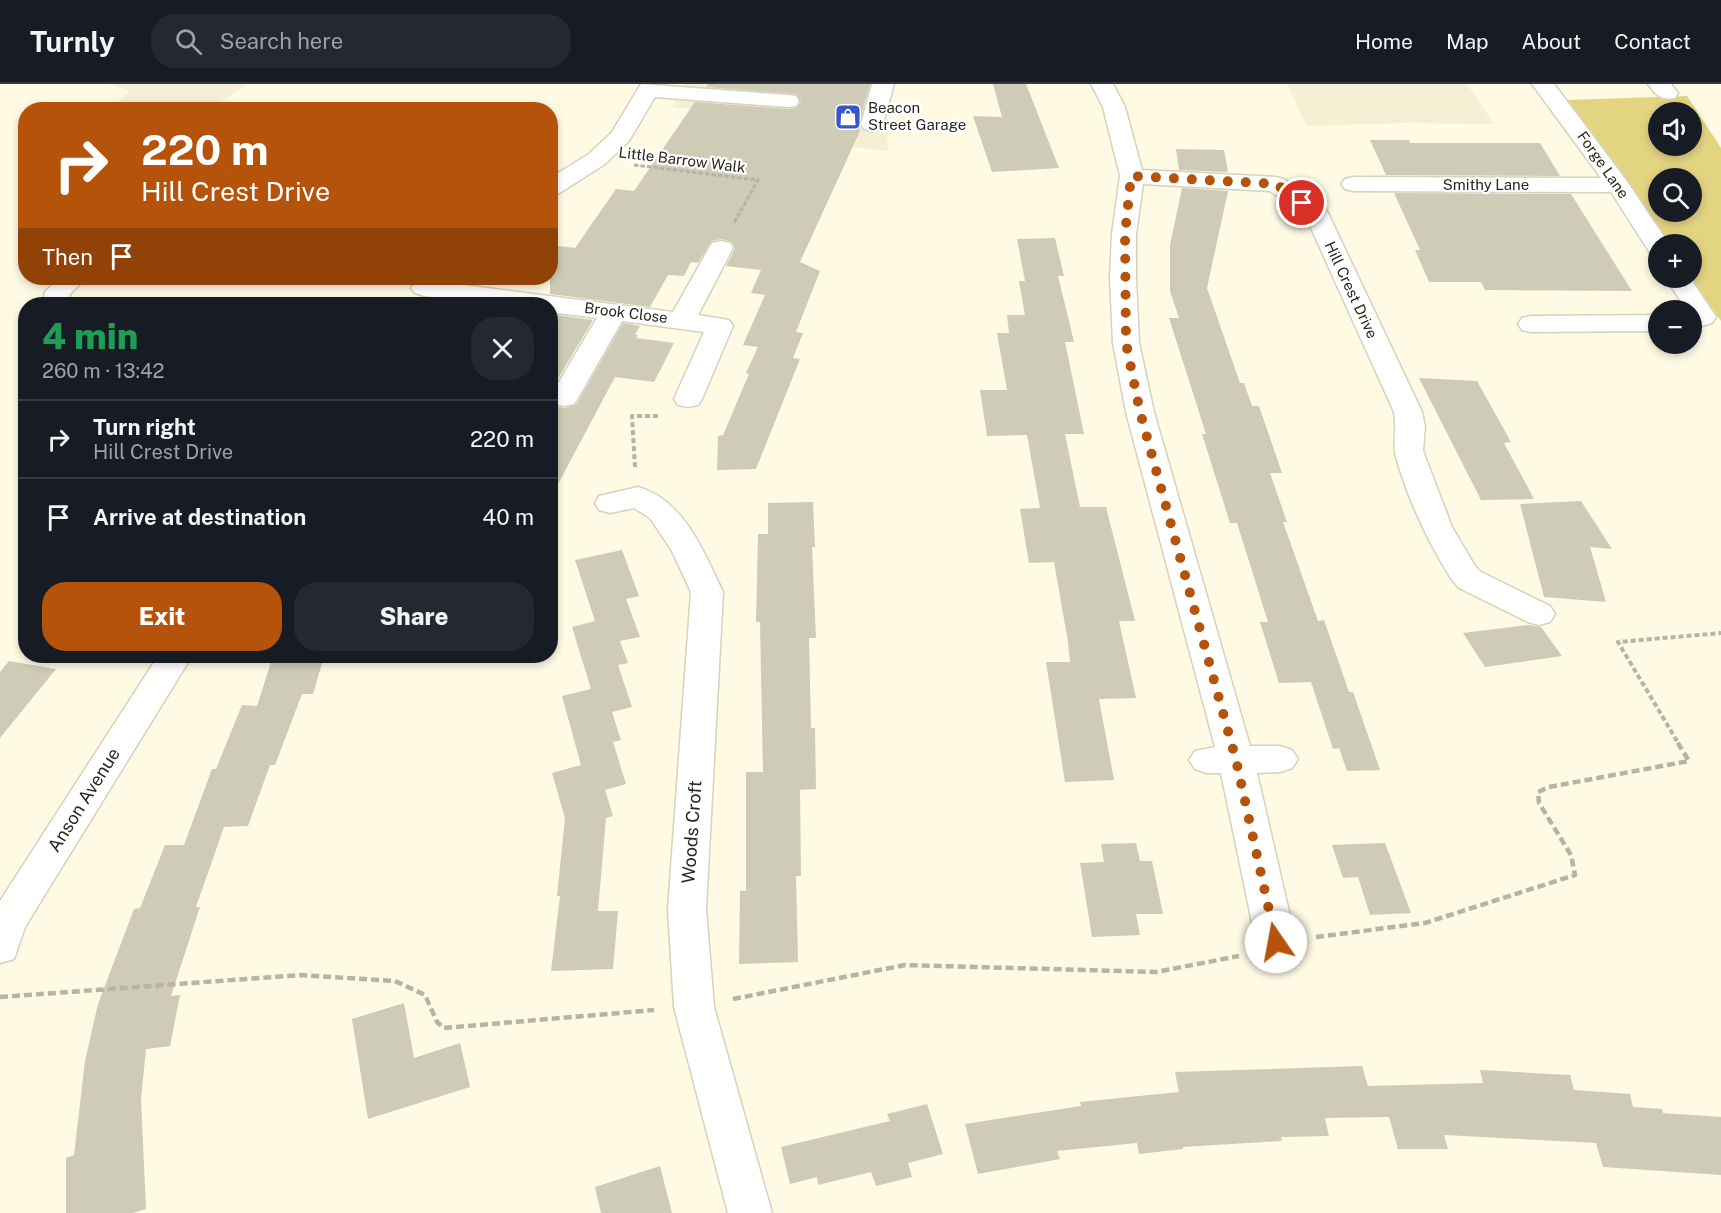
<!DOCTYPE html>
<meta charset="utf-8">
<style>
:root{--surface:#171b24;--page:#242831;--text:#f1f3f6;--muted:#9ea1a6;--line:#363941;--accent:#b45309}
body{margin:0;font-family:"Public Sans",sans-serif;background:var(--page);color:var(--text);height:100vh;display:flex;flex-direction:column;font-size:22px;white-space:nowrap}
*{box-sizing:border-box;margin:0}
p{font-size:20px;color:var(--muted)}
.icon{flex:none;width:33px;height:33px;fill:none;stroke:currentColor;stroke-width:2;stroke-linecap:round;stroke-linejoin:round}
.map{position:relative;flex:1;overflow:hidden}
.sheet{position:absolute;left:18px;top:213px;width:540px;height:366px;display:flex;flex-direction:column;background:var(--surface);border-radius:24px;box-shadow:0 3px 9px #0003}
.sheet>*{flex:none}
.banner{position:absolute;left:18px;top:18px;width:540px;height:183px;border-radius:24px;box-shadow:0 3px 9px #0003;background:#b45309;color:#fff;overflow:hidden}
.buttons{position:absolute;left:1648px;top:18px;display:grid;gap:12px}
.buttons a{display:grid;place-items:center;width:54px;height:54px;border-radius:50%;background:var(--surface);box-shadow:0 3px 9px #0003;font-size:30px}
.pin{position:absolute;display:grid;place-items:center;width:51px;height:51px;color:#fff;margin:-26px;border:3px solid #fff;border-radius:50%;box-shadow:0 2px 6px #0007}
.me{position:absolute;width:66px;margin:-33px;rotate:348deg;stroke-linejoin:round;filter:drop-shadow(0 0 4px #0008)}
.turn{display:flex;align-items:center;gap:21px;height:126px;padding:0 24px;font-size:27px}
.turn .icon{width:78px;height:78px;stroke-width:2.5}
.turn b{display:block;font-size:42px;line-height:51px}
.then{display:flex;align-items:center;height:57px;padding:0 24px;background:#0003;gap:12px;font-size:22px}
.round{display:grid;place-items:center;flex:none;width:63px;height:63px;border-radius:24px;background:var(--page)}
.headline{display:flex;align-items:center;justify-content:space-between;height:102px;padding:0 24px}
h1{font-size:36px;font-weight:800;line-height:45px;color:#1e9e55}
.cta{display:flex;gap:12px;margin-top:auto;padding:12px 24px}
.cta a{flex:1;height:69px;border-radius:24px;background:var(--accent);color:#fff;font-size:24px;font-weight:800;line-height:69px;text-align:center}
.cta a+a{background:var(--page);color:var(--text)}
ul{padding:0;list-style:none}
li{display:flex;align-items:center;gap:18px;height:78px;padding:0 24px;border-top:2px solid var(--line)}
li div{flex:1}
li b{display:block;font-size:22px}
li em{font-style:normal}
header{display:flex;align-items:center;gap:36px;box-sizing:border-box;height:84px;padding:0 30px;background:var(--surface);border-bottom:2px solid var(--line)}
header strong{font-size:28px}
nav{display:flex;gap:33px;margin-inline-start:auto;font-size:21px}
.search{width:420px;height:54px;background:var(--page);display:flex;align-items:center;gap:15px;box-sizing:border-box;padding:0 21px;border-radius:24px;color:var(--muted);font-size:22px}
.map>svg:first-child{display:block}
</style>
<header>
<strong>Turnly</strong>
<div class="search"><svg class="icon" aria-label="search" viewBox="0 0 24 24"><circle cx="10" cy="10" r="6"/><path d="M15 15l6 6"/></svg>Search here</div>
<nav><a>Home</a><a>Map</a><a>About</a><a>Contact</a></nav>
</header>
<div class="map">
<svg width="1721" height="1129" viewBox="0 0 1721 1129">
<rect width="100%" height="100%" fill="#fefae4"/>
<path fill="#f5f0d3" d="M109,0H247L210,25L110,26L130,7Z
M685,0H890L886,26L888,67L794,56L792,36L672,23Z
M1287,0H1467L1494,40L1403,39L1307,42Z"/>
<path fill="#e3d482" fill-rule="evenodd" d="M1687,12L1721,64V237L1691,194L1692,160H1668L1567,16ZM1659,28H1692V62H1659ZM1659,94H1692V128H1659Z"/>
<path fill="#cecbb6" d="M708,0H870L859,39L860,47L800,178L820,187L796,248L803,249L793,274L800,275L756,385L717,386L718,352L723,351L749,290L746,289L758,263L743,261L765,211L751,209L761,186L726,182L735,165L732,158L721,155L712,157L698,179L691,178L684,192L668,191L650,223L550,210V161L575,164L616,105L634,107L695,18L788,25L796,24L801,18L796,10L706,3Z
M993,0H1026L1059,84L992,88L973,32L1002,33Z
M1370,56H1409L1410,59H1540L1560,92L1386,91Z
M1176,65L1224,66L1228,88L1179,86Z
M1182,104L1228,107L1207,204L1240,299H1244L1252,322H1259L1282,389H1270L1287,438H1283L1318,537L1324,536L1349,608H1353L1380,686L1347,687L1339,664L1333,665L1311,598L1279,599L1260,538H1268L1237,439H1230L1202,350H1206L1169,234H1179L1170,207V161Z
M1394,109L1571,110L1632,207L1485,206L1481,198H1429L1415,166H1420Z
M1055,154L1064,192H1058L1074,258H1065L1084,350H1065L1080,423H1106L1135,537H1119L1136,614L1099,615L1114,696L1065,698L1046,578H1070L1068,558L1054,478L1029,479L1020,425L1040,424L1027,351L987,352L980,306H1007L997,249H1009L1007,231H1025L1019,197H1025L1017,155Z
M550,230L593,236L550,308Z
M623,239L640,242L635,251H638L636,254L674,259L654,298L615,293L550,415V318L554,322L564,324L576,321Z
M1419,294L1477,297L1511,358L1504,359L1534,415L1481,416Z
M1581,417L1612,465L1590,463L1606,518L1544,513L1520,420Z
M813,418L815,463H812L816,554H809L811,644H815L816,705L800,706L801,792H796L798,878L739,880L740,807H746V688H763L760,538H756L758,450H768V419Z
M622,466L639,512L626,515L640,553L620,557L628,579L618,581L632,623L612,628L621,656L613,658L626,700L605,706L613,732L606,734L598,827H618L613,885L551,887L560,812H557L565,734L552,689L581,681L562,612L591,605L572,543L595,537L575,476Z
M1529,541L1541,543L1562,572L1485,583L1463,549Z
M273,572H324L313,610H302L275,681H270L248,742L224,743L196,823H200L171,912L180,911L170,962L146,965L141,1015L146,1125L133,1129H66V1074L74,1071L85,977L98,920L134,825L140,824L165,761H184L212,685H216L242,621L257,622Z
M9,577L56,585L0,654V588Z
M1136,759L1140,777H1152L1163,830H1136L1140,851L1092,853L1080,779L1104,778L1101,760Z
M1385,759L1411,829L1370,831L1358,793L1343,794L1332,761Z
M404,919L414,974L460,959L470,1003L368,1035L352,935Z
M1362,982L1368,1002L1483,999L1480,986L1570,991L1574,1006L1630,1010L1633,1023L1662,1025L1663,1029L1721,1033V1091L1603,1083L1596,1059L1444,1051L1448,1065H1398L1389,1033L1325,1034L1329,1052L1281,1053L1282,1057L1183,1063V1065L1139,1070L1137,1059L1057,1067L1060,1075L978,1090L965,1040L1081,1022L1080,1018L1179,1008L1175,988Z
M927,1020L943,1070L908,1079L912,1093L876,1102L871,1088L818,1101L817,1093L790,1100L781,1063L890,1037L887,1030Z
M660,1082L672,1129H601L595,1103Z"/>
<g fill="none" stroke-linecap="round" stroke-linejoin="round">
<defs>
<path id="minor" d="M641,0L788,11L796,12L799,17L796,22L788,23L655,13L629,57L605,80L558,110L550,112V94L589,70L612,48Z
M872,0H894L883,40L880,45L872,47L864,45L861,40Z
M1091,0H1113L1125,23L1142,86L1276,93L1284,95L1324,124L1328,129L1422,328L1425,342L1423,367L1452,443L1475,482L1481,488L1550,522L1555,530L1550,538L1539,541L1528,538L1459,504L1452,496C1428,458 1407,414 1395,369C1393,358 1397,342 1394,328L1306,133L1270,107L1143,100L1136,150V194L1139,259L1154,328L1250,662H1280L1292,666L1298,675L1292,684L1280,688L1257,689L1296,858L1290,870L1276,874L1262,870L1256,858L1221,689H1207L1195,685L1189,676L1195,667L1215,663L1126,328L1113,259L1110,194L1112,150L1120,92L1103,23Z
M1532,0H1554L1626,96L1669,160H1659V171L1650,169L1611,108L1353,107L1345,105L1341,100L1345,95L1353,93L1601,94Z
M1648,0H1671L1678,9L1675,14C1661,17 1656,11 1648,0Z
M721,157L730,159L733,164L698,231L729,236L733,242L702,315L698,321L688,323L678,321L674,315L704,248L622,237L578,314L574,320L564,322L554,320L550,313L597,234L550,228V220H492L424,212L415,209L411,204L415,199L424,196L673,228L709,164L712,159Z
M59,194H86L70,210L68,220H42L45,208Z
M1666,194H1690L1716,233L1712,239L1692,245V226H1686Z
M1659,231V247L1531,248L1522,246L1518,240L1522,234L1531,232Z
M638,403C684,416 704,468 723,508L706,825L714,923L772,1129H728L674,923L668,825L691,508L672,467L650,434L634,424L610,429L599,426L595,419L599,412Z
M158,572H192L25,843L14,875L0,879V817Z"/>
</defs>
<use href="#minor" stroke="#d5d2bd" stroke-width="3"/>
<path stroke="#b7b4a3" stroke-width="3" stroke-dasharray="4.5 2" stroke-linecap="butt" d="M634,81L758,96L734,139"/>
<path stroke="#b7b4a3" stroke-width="4" stroke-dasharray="5 3" stroke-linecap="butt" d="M635,383L632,332H658L659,330
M1677,657L1618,558L1721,549"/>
<path stroke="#b7b4a3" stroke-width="4.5" stroke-dasharray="8 4" stroke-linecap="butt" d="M1316,853L1425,839L1575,791L1571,771L1539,719L1538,708L1549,703L1689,677L1676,656
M0,913L301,891L395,897L425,911L437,938L444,944L654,926
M733,915L905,881L1156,888L1239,872"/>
<use href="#minor" fill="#fff" fill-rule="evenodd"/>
</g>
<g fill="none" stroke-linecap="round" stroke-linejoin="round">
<path stroke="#b45309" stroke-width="10" stroke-dasharray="0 18" d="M1276,858L1236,676L1140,328L1126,259L1125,150L1131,92L1276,100L1302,119"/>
</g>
<defs>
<symbol id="shop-square" viewBox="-11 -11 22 22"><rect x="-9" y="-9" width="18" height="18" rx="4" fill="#3657c8" stroke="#fff"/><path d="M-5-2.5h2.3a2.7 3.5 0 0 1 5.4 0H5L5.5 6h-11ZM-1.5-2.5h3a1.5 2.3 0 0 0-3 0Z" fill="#fff"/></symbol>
</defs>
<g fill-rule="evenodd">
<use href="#shop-square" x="833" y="18" width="30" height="30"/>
</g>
<g text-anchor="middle" stroke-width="4.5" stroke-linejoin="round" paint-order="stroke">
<g font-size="15" fill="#292820" stroke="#fff" text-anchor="start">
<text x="868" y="29">Beacon<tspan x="868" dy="17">Street Garage</tspan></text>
</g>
<g font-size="15" fill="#292820" stroke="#fff">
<text transform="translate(682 76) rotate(7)" y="5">Little Barrow Walk</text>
<text transform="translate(1603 81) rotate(55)" y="5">Forge Lane</text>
<text x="1486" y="106">Smithy Lane</text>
<text transform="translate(1351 206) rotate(65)" y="5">Hill Crest Drive</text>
<text transform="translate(626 229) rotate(7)" y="5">Brook Close</text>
</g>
<g font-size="18" fill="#292820" stroke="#fff">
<text transform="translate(84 716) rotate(-58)" y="6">Anson Avenue</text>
<text transform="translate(692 748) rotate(-86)" y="6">Woods Croft</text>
</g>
</g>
</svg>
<div class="buttons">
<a><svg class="icon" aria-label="sound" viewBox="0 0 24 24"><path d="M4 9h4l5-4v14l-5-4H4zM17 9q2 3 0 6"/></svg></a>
<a><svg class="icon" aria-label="search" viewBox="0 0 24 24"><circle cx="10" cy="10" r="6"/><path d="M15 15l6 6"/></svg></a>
<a>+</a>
<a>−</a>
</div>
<div class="pin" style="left:1302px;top:119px;background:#d93025"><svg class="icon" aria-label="arrive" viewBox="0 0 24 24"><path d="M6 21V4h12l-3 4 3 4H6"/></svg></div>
<svg class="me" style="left:1276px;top:858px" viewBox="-20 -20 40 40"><circle r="19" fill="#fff"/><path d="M0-13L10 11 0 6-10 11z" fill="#b45309"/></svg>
<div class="banner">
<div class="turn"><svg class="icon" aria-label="right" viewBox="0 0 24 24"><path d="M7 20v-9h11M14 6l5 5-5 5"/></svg><div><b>220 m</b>Hill Crest Drive</div></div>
<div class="then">Then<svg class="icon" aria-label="arrive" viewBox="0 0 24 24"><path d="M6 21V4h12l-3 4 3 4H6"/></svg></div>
</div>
<section class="sheet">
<div class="headline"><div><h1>4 min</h1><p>260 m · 13:42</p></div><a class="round"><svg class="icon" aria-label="close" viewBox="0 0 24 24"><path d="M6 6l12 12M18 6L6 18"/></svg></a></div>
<ul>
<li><svg class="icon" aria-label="right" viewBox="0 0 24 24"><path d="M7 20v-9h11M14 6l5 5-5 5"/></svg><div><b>Turn right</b><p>Hill Crest Drive</p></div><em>220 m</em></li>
<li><svg class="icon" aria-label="arrive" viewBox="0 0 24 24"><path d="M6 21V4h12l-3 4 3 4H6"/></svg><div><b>Arrive at destination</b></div><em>40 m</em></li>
</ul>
<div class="cta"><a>Exit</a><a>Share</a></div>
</section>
</div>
